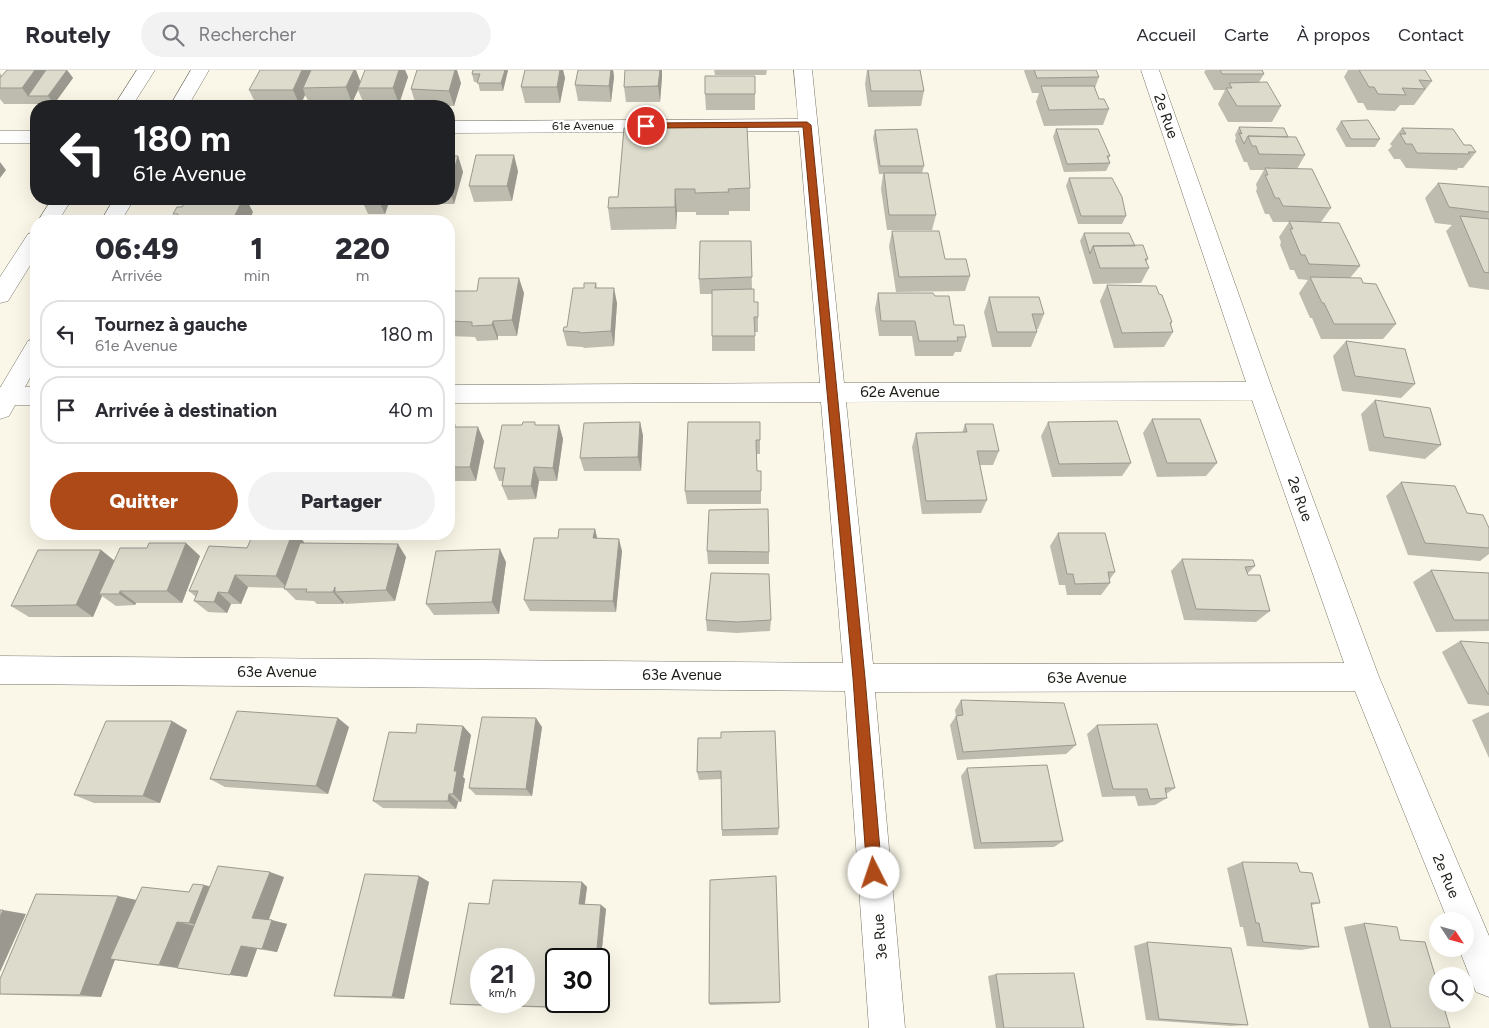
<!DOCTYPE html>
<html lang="fr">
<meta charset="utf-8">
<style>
:root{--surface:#fff;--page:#f2f2f3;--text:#2b2b33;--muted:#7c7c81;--line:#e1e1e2;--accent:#ae4a17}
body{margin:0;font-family:Figtree,sans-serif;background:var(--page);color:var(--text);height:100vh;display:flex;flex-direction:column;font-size:19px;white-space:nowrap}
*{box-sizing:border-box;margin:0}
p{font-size:16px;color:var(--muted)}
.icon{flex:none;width:28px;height:28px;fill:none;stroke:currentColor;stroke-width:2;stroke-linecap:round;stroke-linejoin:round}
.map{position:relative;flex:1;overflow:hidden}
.sheet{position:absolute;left:30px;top:145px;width:425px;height:325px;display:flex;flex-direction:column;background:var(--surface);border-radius:20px;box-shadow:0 5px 20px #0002}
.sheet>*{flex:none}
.hud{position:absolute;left:30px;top:30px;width:425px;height:105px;border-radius:20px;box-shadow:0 5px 20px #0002;background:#202124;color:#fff;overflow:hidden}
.needle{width:32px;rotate:126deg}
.controls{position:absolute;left:1429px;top:842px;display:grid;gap:10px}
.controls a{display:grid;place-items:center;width:45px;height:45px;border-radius:50%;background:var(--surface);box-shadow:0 5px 20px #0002;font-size:25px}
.speed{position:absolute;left:470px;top:878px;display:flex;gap:10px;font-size:25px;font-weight:700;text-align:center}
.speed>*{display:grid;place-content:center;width:65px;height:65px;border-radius:50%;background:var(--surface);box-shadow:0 5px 20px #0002;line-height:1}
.speed small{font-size:12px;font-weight:400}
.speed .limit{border:2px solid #111;border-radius:8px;background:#fff;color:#111}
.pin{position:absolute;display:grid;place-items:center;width:42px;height:42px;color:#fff;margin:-21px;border:2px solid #fff;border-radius:50%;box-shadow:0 1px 5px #0007}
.me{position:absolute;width:55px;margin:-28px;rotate:356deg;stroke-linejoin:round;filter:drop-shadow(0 0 4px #0008)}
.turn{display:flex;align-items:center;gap:18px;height:105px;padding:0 20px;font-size:22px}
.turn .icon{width:65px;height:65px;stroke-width:2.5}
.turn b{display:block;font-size:35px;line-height:42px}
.eta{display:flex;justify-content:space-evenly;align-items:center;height:85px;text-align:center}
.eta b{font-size:30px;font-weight:800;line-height:35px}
.cta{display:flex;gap:10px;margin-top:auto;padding:10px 20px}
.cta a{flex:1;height:58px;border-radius:30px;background:var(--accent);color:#fff;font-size:20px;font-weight:800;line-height:58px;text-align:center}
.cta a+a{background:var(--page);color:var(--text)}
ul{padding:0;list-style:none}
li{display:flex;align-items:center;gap:15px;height:68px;margin:0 10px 8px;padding:0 10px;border:2px solid var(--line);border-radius:20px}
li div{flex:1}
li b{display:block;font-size:19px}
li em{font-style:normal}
header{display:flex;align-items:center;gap:30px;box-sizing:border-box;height:70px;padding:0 25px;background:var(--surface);border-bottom:1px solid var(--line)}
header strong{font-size:24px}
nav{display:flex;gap:28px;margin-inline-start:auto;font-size:18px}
.search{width:350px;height:45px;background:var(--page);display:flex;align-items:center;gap:12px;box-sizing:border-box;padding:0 18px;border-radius:28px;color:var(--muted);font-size:19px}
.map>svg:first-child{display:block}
</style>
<header>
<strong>Routely</strong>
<div class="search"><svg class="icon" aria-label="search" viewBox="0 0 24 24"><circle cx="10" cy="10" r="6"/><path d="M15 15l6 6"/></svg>Rechercher</div>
<nav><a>Accueil</a><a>Carte</a><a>À propos</a><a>Contact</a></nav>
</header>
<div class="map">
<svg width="1489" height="958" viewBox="0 0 1489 958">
<rect width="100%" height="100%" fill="#faf7e8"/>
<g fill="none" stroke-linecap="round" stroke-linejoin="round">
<defs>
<path id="minor" d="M794,0H812L844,313L1246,312L1141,0H1159L1273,321L1379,607L1489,866V927L1476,922L1459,879H1465V851H1448L1355,621L875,622L905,958H869L845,621L0,614V586L843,593L821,332L449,333V315L820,313L799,61L449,63V51L798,49ZM1252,330L1344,593L873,594L846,332Z
M0,61H36V73H0Z
M0,317H36V335H0Z"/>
<path id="secondary" d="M137,0H155L132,36H114Z
M191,0H209L188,36H170Z
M52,129H72L58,151H38Z
M114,129H134L121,151H101Z
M36,162V186L8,231L0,233V207L28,164Z
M36,268V297L9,346L0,349V318L28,271Z"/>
</defs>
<use href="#minor" stroke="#787568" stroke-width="1"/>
<use href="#secondary" stroke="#787568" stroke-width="1"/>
<use href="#minor" fill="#fff" fill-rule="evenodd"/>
<use href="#secondary" fill="#fff" fill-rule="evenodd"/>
</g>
<path fill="#bebcaf" d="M7,0H67L73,8L54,34H4L0,29V3L2,6Z
M365,0H405L408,7L399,34H364L358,20L352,33L310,34L305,25L300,36H257L249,20L361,11Z
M473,0H508L503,21H480L478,12H474L472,4Z
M525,0H563L565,8L560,33H525L521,17Z
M578,0H613L614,7L611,32L578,31L575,15Z
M625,0H662V7L660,32H626L624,17Z
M714,0H767L766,5H715Z
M867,0H920L924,21L921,36L868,37L865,14Z
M1025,0H1096L1099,7L1095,18L1099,29L1109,39L1103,55L1044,56L1036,32L1039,23H1032L1024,1Z
M1206,0H1262L1264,4L1259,12L1281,36L1272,52H1228L1218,34L1225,20H1214L1204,2Z
M1348,0H1425L1432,11L1414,35H1400L1395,41L1367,40L1363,33H1358L1344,7Z
M755,6V40H706L705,24Z
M461,13L454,36L416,35L411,19Z
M1341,51L1380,69L1375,77H1346L1336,59Z
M1239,57L1288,67L1305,85L1297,99L1331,138L1321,152L1360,196L1350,208L1363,213L1396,254L1383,269H1321L1312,248H1310L1299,223L1308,210L1298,209L1294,200H1290L1280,175L1281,172L1279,167L1289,152H1273L1269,144H1265L1256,121L1257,118L1256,114L1264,100H1250L1247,92H1244L1235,71L1236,68L1235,65Z
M624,58L750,118V141H729V145H696V142H677L676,159L611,160L608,138L618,127Z
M1402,58L1464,75L1476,82L1463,98H1458L1457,100L1406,98L1400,89H1394L1388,80L1392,76L1390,74Z
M1056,59L1110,86L1108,89L1110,93L1106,101L1064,102L1053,67Z
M875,60L924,96L922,103L936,145L932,160H887L881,119L883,104H879L873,68Z
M449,86H458L463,102L454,134H418L416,129H449Z
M518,101L512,131L474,132L469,116Z
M1069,108L1126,146L1122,154H1078L1066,116Z
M1438,113L1489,118V220L1469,217L1446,161L1452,155L1435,153L1425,128Z
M306,129H346L345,132H308Z
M358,129H401L399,135H388L385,144H368L364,135H361Z
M892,161L970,206L965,221L896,222L889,176Z
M1084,163L1135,176L1148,189L1146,192L1149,198L1141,213L1093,214L1080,171Z
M751,171L752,219L754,232L758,247V262H755V281H712V224H700L699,209Z
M596,213L597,218L617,233L614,276L584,278L583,277L567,276L563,261L567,257L584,218Z
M1107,215L1172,252L1171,255L1173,262L1164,277L1114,278L1100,231Z
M449,221L524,223L517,266H498V270L477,271L475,267L449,266Z
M878,223L935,226L954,255L966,267L961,282H955L953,286H915L912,266H879L875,239Z
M989,227L1044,244L1038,259H1036L1037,262L1031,277H992L984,242Z
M1346,271L1415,314L1401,328L1342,321L1333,286Z
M1375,330L1441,375L1425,389L1369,381L1361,344Z
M1152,349L1217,393L1206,406L1157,407L1143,363Z
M640,352L643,366L641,401H584L580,388Z
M688,352L760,370V384H757V401L761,421V434H687L685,421Z
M1048,352L1131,393L1122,406L1052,407L1041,366Z
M449,354H455L456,357L484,371L476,411H453L451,423H449Z
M965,354L999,381L993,395H980L987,430L981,443L922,444L912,377L916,363H962Z
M536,355H559L563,369L557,411H539L536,429L508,430L502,416L503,411H499L494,398Z
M1401,412L1489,458V484L1480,491L1408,485L1386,426Z
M595,459L597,468L622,481L616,542L530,541L524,530L558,468Z
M1058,463L1115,502L1110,509V513L1101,525H1067L1065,515H1059L1050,476Z
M304,472V473L406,487L395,531L345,534L344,532L343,534H317L314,531L296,530L284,518L248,517L241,534H231L227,543L208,542L194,531L196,527L189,521L247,478Z
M101,480L115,491L200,486L182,533H136L135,535L116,536L102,526L93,547H29L11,536Z
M707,481L769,482V494H708Z
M1182,489L1255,496L1247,504L1270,541L1256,552L1184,550L1171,501Z
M506,492L499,544L434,545L426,534Z
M1431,500L1489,503V561L1436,562L1413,512Z
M706,550H771L770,561L737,563L707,561Z
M1460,571L1489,573V636L1468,634L1442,582Z
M961,630L1076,675L1066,684L957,690L950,655L956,646L955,640Z
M1489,642V688L1472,650Z
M172,651L187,660L160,733H94L74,725Z
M1097,655L1175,718L1166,724L1167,728L1155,735L1138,736L1135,726L1102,727L1087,664Z
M463,656L471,665L463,707L465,709L461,732H458L456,739L383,738L373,731L416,663Z
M349,657L328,724L225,717L210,709Z
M542,657L532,726L476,725L469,718Z
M698,668L779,758L778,765L722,766L721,709L699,710L697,702Z
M967,698L1063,771L1054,777L974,779L961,706Z
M1242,792L1300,802L1320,833L1312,835L1319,877L1301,880L1247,876L1243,857H1240L1227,798Z
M419,806L429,812L404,929L348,927L334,926Z
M284,807L268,850L287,854L277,882L257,879L247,907L115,890L101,927L18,925L0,924L136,830L189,822L204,815L210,816Z
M582,812L587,817L585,834L601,835L606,839L599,907V889L595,939L460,935L450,934L489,834Z
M1364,853L1400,870L1450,958H1369L1344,857Z
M1147,872L1248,955L1231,956L1146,950L1134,876Z
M996,904L1084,958H996L988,906Z
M780,932L779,933L710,935L709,933Z"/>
<path fill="#9b998f" d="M35,0H46L52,9L28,26L22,18Z
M67,0L73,8L54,34L48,26Z
M302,0H313L303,18L305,25L300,36L293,20Z
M354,0H356L361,13L358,18V20L352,33L346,17Z
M399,0H405L408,7L399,34L393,18Z
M455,0H457L461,13L454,36L449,21Z
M505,0H508L503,21L501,13Z
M560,0H563L565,8L560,33L557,17Z
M611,0H613L614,7L611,32L609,16Z
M660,0H662V7L660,32L658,16Z
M514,85L518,101L512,131L507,116Z
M458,86L463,102L454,134L449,118Z
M0,92L6,100L0,108Z
M675,119L677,142L676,159L675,137Z
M243,129H246L253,142L249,151H232Z
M378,129H385L388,135L385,144Z
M396,129H401L399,135Z
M519,208L524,223L517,266L512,250Z
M614,218L617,233L614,276L611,261Z
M493,251L498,266V270L492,255Z
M640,352L643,366L641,401L638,387Z
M559,355L563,369L557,411L553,398Z
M478,357L484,371L476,411L470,397Z
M534,397L539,411L536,429L531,416Z
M449,402L453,411L451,423L449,418Z
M595,459L598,472L593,468Z
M292,464H297L304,472L287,518L276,506Z
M619,469L622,481L616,542L613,531Z
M186,473L200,486L182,533L167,521Z
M398,474L406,487L395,531L386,520Z
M500,479L506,492L499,544L492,532Z
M101,480L117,493L99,524L102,526L93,547L76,535Z
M235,505L248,517L241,534L228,523Z
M335,517V522L344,532L343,534L333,522Z
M120,521L136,533L135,535L119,524Z
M218,522L231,534L227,543L214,532Z
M338,648L349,657L328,724L316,716Z
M536,648L542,657L532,726L526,719Z
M172,651L187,660L160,733L143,726Z
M463,656L471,665L463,707L465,709L461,732L453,724L454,701Z
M449,724L458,732L456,739L448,731Z
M270,802L284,807L268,852L252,848Z
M419,806L429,812L404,929L392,927Z
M582,812L587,817L584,838L579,834Z
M204,815L221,820L206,857L189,853Z
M118,826L137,830L101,927L80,925Z
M601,835L606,839L599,907V889H596Z
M3,840L26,844L0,902V847Z
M272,850L287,854L277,882L262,879Z
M177,852L195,856L178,898L159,895Z
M241,876L257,879L247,907L230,905Z
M591,931H596L595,939L590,938Z"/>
<path fill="#dddbcc" stroke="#9b998f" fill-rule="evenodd" d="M7,0H35L22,18H0V8Z
M46,0H67L48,26H28Z
M260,0H302L293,20H249Z
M311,0H354L346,17L303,18Z
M365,0H399L393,18H358Z
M417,0H455L449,21L411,19Z
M473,0H505L501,13H477L480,4H472Z
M525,0H560L557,17H521Z
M578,0H611L609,16L575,15Z
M625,0H660L658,16L624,17Z
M868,0H920L924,21H871Z
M1034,0H1096L1099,7L1037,8Z
M1220,0H1262L1264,4H1222Z
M1359,0H1425L1432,11L1419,10L1425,19L1402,18L1406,25L1378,24L1374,17H1369Z
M705,6H755V24H705Z
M1267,12L1281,36H1237L1226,18H1232L1229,13Z
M1041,16H1094L1099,29H1104L1109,39L1049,40Z
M1368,50L1380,69H1351L1341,51Z
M747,57L750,118L728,119L729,122L695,123V119H675V137L608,138L609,127H618L624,58Z
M1239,57L1284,58L1288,67L1248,66L1244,74L1239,63L1242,64Z
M1402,58L1453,59L1464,75H1471L1476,82H1468L1470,84L1417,83L1412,74H1406L1400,64H1406Z
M917,59L924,96H880L875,60Z
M1056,59H1098L1110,86H1107L1110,93L1067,94Z
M1248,66L1296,67L1305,85L1259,84L1256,76H1252Z
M476,85H514L507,116H469Z
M449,86H458L449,118Z
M1265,98L1312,99L1331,138L1283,136L1279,128H1275L1270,116L1265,105H1268Z
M884,103H928L936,145H889Z
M1069,108H1112L1122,127L1126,146H1081Z
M1438,113L1489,117V142L1449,137Z
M187,129H243L232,151H174L178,144H173L177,137H182Z
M1460,146L1489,149V203L1484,202Z
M1289,151L1339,153L1360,196L1309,194L1305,185H1301L1290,159H1293Z
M892,161H939L945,189H966L970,206L899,207Z
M1084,163H1129L1135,176H1093L1090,184Z
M700,171H751L752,207L699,209Z
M1143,175L1148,189H1145L1149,198H1100L1093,176Z
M1310,207L1361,208L1363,213L1376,214L1396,254H1334L1324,233H1322Z
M479,208H519L512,250L493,251L492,255L472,256V252L449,251V221H477Z
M584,213H596L595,218H614L611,261L580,263V262L563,261L564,257H567L573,218H584Z
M1107,215L1156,216L1159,224L1162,225L1172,252L1170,253L1173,262L1122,263Z
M754,219V232H758V247H754L755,266H712V220Z
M878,223H933L935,226H949L954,255H964L966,267H957L958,271H919L915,251H881Z
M989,227H1039L1044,244H1032L1037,262H997Z
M1346,271L1405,279L1415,314L1355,306Z
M1375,330L1430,338L1441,375L1384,367Z
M1152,349H1200L1217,393H1167Z
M1117,351L1131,393L1059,394L1048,352Z
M523,352H535V355H559L553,398L534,397L531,416H502L505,398H494L502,355H522Z
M640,352L638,387L580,388L584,353Z
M688,352H760V370H756L757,401H761V421H685Z
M449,354H455L454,357H478L470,397H449Z
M965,354H993L999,381H977L987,430L926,431L916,363L967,362Z
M1401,412L1455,416L1467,443L1483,445L1489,458V478L1425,473Z
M768,439L769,482L707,481L709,440Z
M559,459H595L593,468L619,469L613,531L524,530L534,468H558Z
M1058,463H1105L1115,502H1108L1110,513L1075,514L1073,504H1067Z
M253,464H292L276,506L235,505L228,523L218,522L214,532L194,531L198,521H189L209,476L247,478Z
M149,473H186L167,521H120L119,524H99L120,478H147Z
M300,473L398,474L386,520L335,522V517L333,522H306L307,519H284Z
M500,479L492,532L426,534L436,481Z
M38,480H101L76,535L11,536Z
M1182,489L1253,490L1255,496L1245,497L1248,505H1260L1270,541L1196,539Z
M1431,500L1489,503V550H1454Z
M711,503L769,504L771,550L737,552L706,550Z
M1460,571L1489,573V624H1488Z
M961,630L1064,633L1076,675L963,682L956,646L963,645Z
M237,641L338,648L316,716L210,709Z
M482,647L536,648L526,719L469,718Z
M106,651H172L143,726L74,725Z
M417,654L463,656L454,701H457L453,724H449L448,731H373L389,662L416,663Z
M1157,654L1175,718H1165L1167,728L1150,729L1147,719H1113L1097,655Z
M775,661L779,758L722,760L721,701L697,702L698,668H721V662Z
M1047,695L1063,771L981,773L967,698Z
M1242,792L1297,793L1300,802L1312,803L1320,833H1311L1319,877L1263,872L1259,853H1256Z
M218,796L270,802L252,848L272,850L262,879L241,876L230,905L177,898Z
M365,804L419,806L392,927L334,926Z
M776,806L780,932L709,933L710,810Z
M493,810L582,812L579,834L601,835L596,889H556V931H591L590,938L450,934L469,833L489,834ZM481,889H524V931H481Z
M193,814L204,815L189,853L177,852L159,895L110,889L142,817L189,822Z
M36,824L118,826L80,925L0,924V909Z
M0,840H3L0,847Z
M1364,853L1397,857L1400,870L1425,872L1438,915V934H1443L1450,958H1391Z
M1147,872L1231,878L1248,955L1159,949Z
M1074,903L1084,958H1004L996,904Z"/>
<path fill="#ae4a17" stroke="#71300f" d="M807,52L811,55L865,608L882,803L879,808L874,810L870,808L867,803L853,608L803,57L646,58L642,56L646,53Z"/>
<g text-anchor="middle" stroke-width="4.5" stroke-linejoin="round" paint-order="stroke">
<g font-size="12" fill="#1e1e18" stroke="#fff">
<text x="583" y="60">61e Avenue</text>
</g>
<g font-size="15" fill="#1e1e18" stroke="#fff">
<text transform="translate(1166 46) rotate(71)" y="5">2e Rue</text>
<text x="900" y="327">62e Avenue</text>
<text transform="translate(1300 429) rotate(70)" y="5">2e Rue</text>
<text x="277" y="607">63e Avenue</text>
<text x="682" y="610">63e Avenue</text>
<text x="1087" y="613">63e Avenue</text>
<text transform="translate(1446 806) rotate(67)" y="5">2e Rue</text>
<text transform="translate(880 867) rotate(-95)" y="5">3e Rue</text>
</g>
</g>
</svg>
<div class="controls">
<a><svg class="needle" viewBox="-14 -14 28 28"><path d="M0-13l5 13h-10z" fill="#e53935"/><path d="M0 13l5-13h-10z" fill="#7c7c81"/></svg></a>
<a><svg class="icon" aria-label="search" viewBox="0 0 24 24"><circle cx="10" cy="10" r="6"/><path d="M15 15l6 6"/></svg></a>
</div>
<div class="speed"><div>21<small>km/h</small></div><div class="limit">30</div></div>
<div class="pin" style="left:646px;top:56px;background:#d93025"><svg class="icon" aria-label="arrive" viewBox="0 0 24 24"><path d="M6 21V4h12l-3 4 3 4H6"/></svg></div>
<svg class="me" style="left:874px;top:803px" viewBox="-20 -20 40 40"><circle r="19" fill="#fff"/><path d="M0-13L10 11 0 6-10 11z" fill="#ae4a17"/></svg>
<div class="hud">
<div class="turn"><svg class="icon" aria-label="left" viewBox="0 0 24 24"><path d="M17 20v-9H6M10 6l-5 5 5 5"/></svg><div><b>180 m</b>61e Avenue</div></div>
</div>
<section class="sheet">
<div class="eta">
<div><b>06:49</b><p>Arrivée</p></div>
<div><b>1</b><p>min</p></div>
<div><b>220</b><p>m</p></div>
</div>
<ul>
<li><svg class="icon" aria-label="left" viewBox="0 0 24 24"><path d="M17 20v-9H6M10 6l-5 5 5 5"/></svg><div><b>Tournez à gauche</b><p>61e Avenue</p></div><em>180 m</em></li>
<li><svg class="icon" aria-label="arrive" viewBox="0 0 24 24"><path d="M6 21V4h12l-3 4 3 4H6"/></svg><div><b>Arrivée à destination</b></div><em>40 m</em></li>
</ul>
<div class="cta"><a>Quitter</a><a>Partager</a></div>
</section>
</div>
